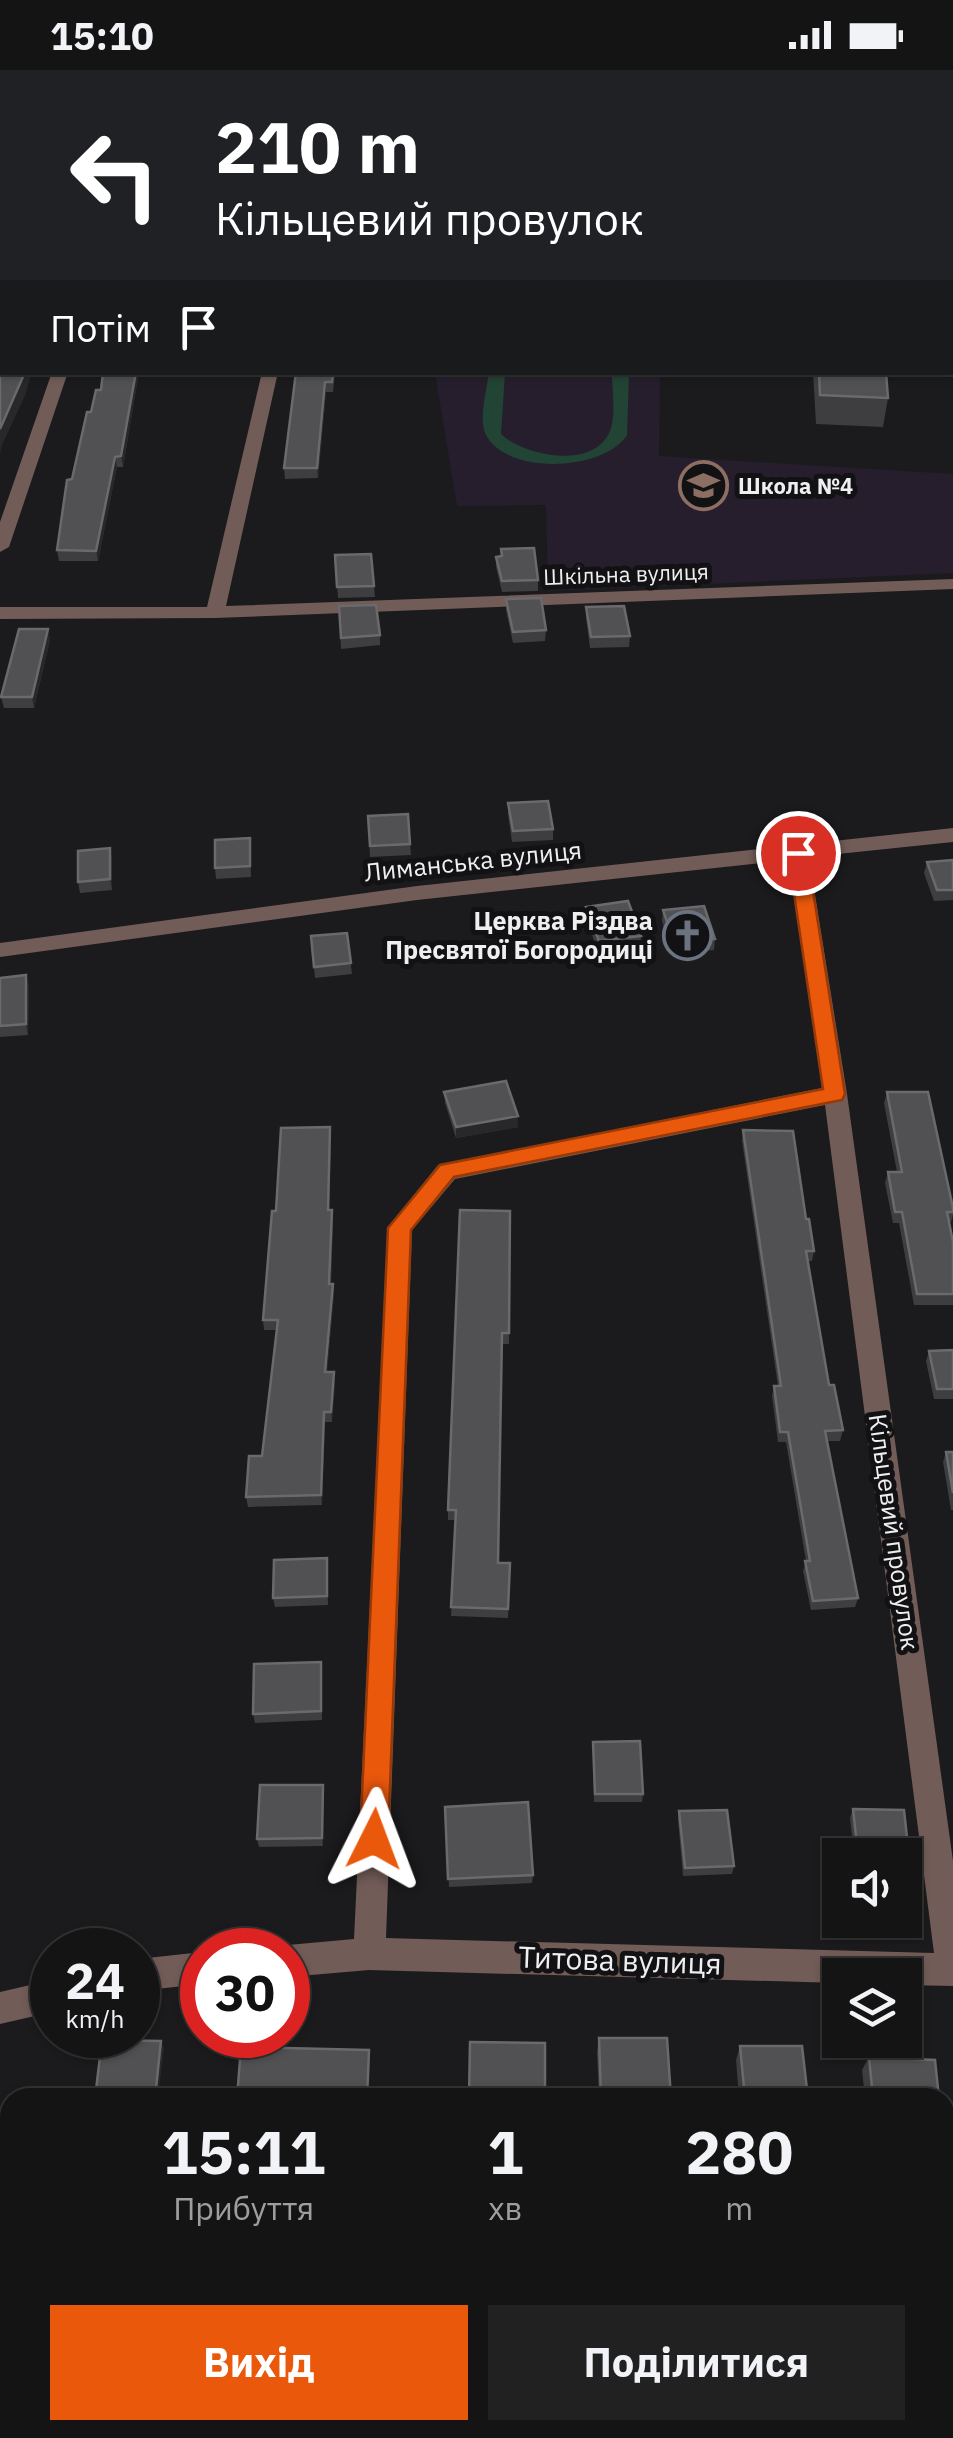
<!DOCTYPE html>
<html lang="uk">
<meta charset="utf-8">
<style>
:root{--surface:#141415;--page:#212122;--text:#f1f3f6;--muted:#9d9ea0;--line:#333334;--accent:#ea580c}
body{margin:0;font-family:"IBM Plex Sans",sans-serif;background:var(--page);color:var(--text);height:100vh;display:flex;flex-direction:column;font-size:38px;white-space:nowrap}
*{box-sizing:border-box;margin:0}
p{font-size:32px;color:var(--muted)}
.icon{flex:none;width:55px;height:55px;fill:none;stroke:currentColor;stroke-width:2;stroke-linecap:round;stroke-linejoin:round}
.map{position:relative;flex:1;overflow:hidden}
.drawer{position:absolute;left:0px;top:2018px;width:955px;height:352px;display:flex;flex-direction:column;background:var(--surface);border-radius:30px 30px 0 0;box-shadow:0 2px 8px #0004,0 0 0 2px var(--line)}
.drawer>*{flex:none}
.hud{position:absolute;left:0px;top:0px;width:955px;height:305px;box-shadow:0 2px 8px #0004,0 0 0 2px var(--line);background:#202124;color:#fff;overflow:hidden}
.fabs{position:absolute;left:822px;top:1768px;display:grid;gap:20px}
.fabs a{display:grid;place-items:center;width:100px;height:100px;border-radius:0px;background:var(--surface);box-shadow:0 2px 8px #0004,0 0 0 2px var(--line);font-size:50px}
.speed{position:absolute;left:30px;top:1858px;display:flex;gap:20px;font-size:50px;font-weight:700;text-align:center}
.speed>*{display:grid;place-content:center;width:130px;height:130px;border-radius:50%;background:var(--surface);box-shadow:0 2px 8px #0004,0 0 0 2px var(--line);line-height:1}
.speed small{font-size:25px;font-weight:400}
.speed .limit{border:15px solid #d22;background:#fff;color:#111}
.pin{position:absolute;display:grid;place-items:center;width:85px;height:85px;color:#fff;margin:-42px;border:5px solid #fff;border-radius:50%;box-shadow:0 2px 10px #0007}
.me{position:absolute;width:110px;margin:-55px;rotate:3deg;stroke-linejoin:round;filter:drop-shadow(0 0 8px #0008)}
.turn{display:flex;align-items:center;gap:35px;height:210px;padding:0 50px;font-size:45px}
.turn .icon{width:130px;height:130px;stroke-width:2.5}
.turn b{display:block;font-size:70px;line-height:85px}
.then{display:flex;align-items:center;height:95px;padding:0 50px;background:#0003;gap:20px;font-size:38px}
.eta{display:flex;justify-content:space-evenly;align-items:center;height:170px;text-align:center}
.eta b{font-size:60px;font-weight:800;line-height:70px}
.action{display:flex;gap:20px;margin-top:auto;padding:20px 50px}
.action a{flex:1;height:115px;border-radius:0px;background:var(--accent);color:#fff;font-size:40px;font-weight:800;line-height:115px;text-align:center}
.action a+a{background:var(--page);color:var(--text)}
.status{display:flex;justify-content:space-between;align-items:center;height:70px;padding:0 50px;background:var(--surface);direction:ltr}
.status svg{height:28px;fill:currentColor}
.map>svg:first-child{display:block}
</style>
<div class="status"><b>15:10</b><svg viewBox="0 0 49 12"><path d="M0 12V9h3v3zM5 12V6h3v6zM10 12V3h3v9zM15 12V0h3v12zM26 1h20v11H26zM47 4h2v5h-2z"/></svg></div>
<div class="map">
<svg width="953" height="2368" viewBox="0 0 953 2368">
<rect width="100%" height="100%" fill="#1b1a1c"/>
<path fill="#261e2d" d="M435,303H660L659,386L953,404V503L548,521L546,435L457,436Z"/>
<path fill="#224434" d="M489,302L505,303L501,364C524,386 589,399 608,365C617,350 612,320 612,303H629L627,365C604,401 508,406 486,365C478,350 487,319 489,302Z"/>
<g fill="none" stroke-linecap="round" stroke-linejoin="round">
<path fill="#725c57" fill-rule="evenodd" d="M718,0H734L735,2H719Z
M0,95H2V103H0Z
M952,105H953V113H952Z
M952,178H953V187H952Z
M52,302H68L9,477L0,482V452Z
M262,302H278L226,536L953,509V519L215,548L0,549V537H207Z
M953,758V772L809,787L847,1024L953,1791V1916L905,1915V1905H840V1913L369,1900L288,1907V1880H277L288,1875L354,1869L388,1158L438,1095L822,1018L789,790L417,830L0,887V873L417,816ZM825,1035L934,1883L386,1868L412,1160L455,1109Z
M202,1882V1914L138,1921V1889Z
M52,1910V1942L0,1954V1922Z"/>
</g>
<path fill="#3e3d3f" d="M63,0H131L130,2H63Z
M278,0H410L411,2H278Z
M139,302L123,397H117L98,491H59L57,480L72,409L101,320Z
M296,302H335L333,322H326L318,408L285,409L284,398Z
M813,302H886L888,328L883,357L816,354Z
M501,479L538,510V521L502,522L496,497V487L501,486Z
M371,484L375,527L338,528L335,485Z
M506,529L546,560L545,571L513,573L506,540Z
M339,536L380,565V575L341,579Z
M586,537L630,566L629,577L590,578L586,548Z
M50,570L34,638H4L1,627Z
M508,733L553,759V770L512,772L508,744Z
M408,744L411,785L370,787L368,746Z
M250,768L251,807L216,809L215,798Z
M110,778L112,790V820L80,823L78,812Z
M953,790V830L934,831L924,803L927,792Z
M586,837L641,866L640,877L598,882L586,848Z
M663,840L715,869L714,880L673,884L662,851Z
M347,863L352,904L315,908L311,866Z
M26,905L29,916L28,965L0,967V908Z
M444,1022L518,1046V1057L456,1068L445,1033Z
M887,1022L953,1138V1145L951,1152L949,1153L953,1172V1235H914L899,1153H893L885,1113L888,1102H897L884,1033Z
M743,1060L806,1149L814,1181L812,1191H808L829,1315L843,1360L840,1371H827L858,1528L855,1537L811,1540L803,1501L806,1491L786,1372H778L772,1326L774,1316H778L742,1071Z
M331,1068L329,1140L333,1150L331,1214H333L334,1224L327,1302H334L335,1312L332,1352H325L322,1435L248,1437L246,1427L262,1386L277,1260H264L263,1250L276,1141Z
M510,1141L509,1274H502L498,1493H510L508,1548L451,1546L456,1450H448V1440Z
M953,1280V1329H934L926,1291L929,1281Z
M946,1382H953V1440H951L943,1392Z
M327,1488L328,1535L275,1537L273,1528Z
M322,1601V1650L255,1653L253,1644Z
M593,1672L643,1724L642,1732H594Z
M323,1715V1776L259,1777L257,1769Z
M445,1737L533,1805L532,1813L449,1817Z
M853,1739L904,1740L910,1795L907,1803H905V1785H854L850,1748Z
M679,1741L734,1796L732,1804L683,1806L678,1750Z
M599,1968L671,2028H599L597,1982Z
M740,1976L808,2028H739L736,1990Z
M869,1987L939,2028H865L862,2000Z"/>
<path fill="#282729" d="M25,302H32L25,326L2,375L0,384V359Z
M136,302H139L123,397L121,386Z
M325,312L326,322L318,408L317,398Z
M115,387L117,397L98,491L96,481Z
M48,559L50,570L34,638L32,627Z
M110,778L112,790V820L110,809Z
M26,905L29,916L28,965L26,954Z
M518,1046V1057L456,1068V1057Z
M330,1057L331,1068L329,1150L328,1140Z
M332,1140L333,1150L330,1224L329,1214Z
M333,1214L334,1224L326,1312L325,1302Z
M334,1302L335,1312L332,1352L331,1342Z
M324,1342L325,1352L322,1435L321,1425Z
M323,1715L324,1723L323,1776L322,1768Z
M161,1971L164,1978L158,2028H155Z
M369,1980L370,1991L369,2028H367Z"/>
<path fill="#515052" stroke="#6a696b" stroke-width="2.5" d="M95,0H125L124,2H95Z
M306,0H410L411,2H306Z
M2,259V302H25L0,359V265Z
M103,302H136L121,386L115,387L96,481L57,480L67,410L72,409L87,342H91L96,320H101Z
M296,302H333L332,312H325L317,398H284Z
M819,302H886L888,328L820,325Z
M534,478L538,510L502,511L496,487L502,486L501,479Z
M371,484L374,516L337,517L335,485Z
M541,528L546,560L513,562L506,529Z
M376,535L380,565L341,568L339,536Z
M624,536L630,566L591,567L586,537Z
M19,559H48L32,627H1Z
M548,731L553,759L513,761L508,733Z
M408,744L410,774L370,776L368,746Z
M250,768V796L215,798V770Z
M110,778V809L78,812V781Z
M953,790V820H937L927,792Z
M628,831L641,866L599,871L586,837Z
M704,836L715,869L674,873L663,840Z
M347,863L351,893L314,897L311,866Z
M26,905V954L0,956V908Z
M506,1011L518,1046L456,1057L444,1022Z
M887,1022H928L953,1138V1142H947L953,1172V1224H917L902,1142H895L888,1102H902Z
M330,1057L328,1140H332L329,1214H333L325,1302H334L331,1342H324L321,1425L246,1427L249,1386H262L278,1250H263L272,1141H276L281,1058Z
M743,1060L793,1061L806,1149H809L814,1181H806L829,1315H834L843,1360L825,1361L858,1528L813,1531L805,1491H810L788,1362H780L774,1316H781Z
M460,1140L510,1141L509,1263H502L498,1493H510L508,1539L451,1537L456,1440H448Z
M953,1280V1319H937L929,1281Z
M946,1382H953V1423Z
M327,1488V1526L273,1528L274,1490Z
M321,1592V1641L253,1644L254,1594Z
M640,1671L643,1724H595L593,1672Z
M260,1715H323L322,1768L257,1769Z
M528,1732L533,1805L448,1809L445,1737Z
M853,1739L904,1740L910,1795H905V1785H858Z
M727,1740L734,1796L685,1798L679,1741Z
M599,1968H667L671,2028H601Z
M102,1970L161,1971L155,2028H95Z
M470,1972L545,1973V2028H469Z
M740,1976H802L808,2028H745Z
M241,1977L369,1980L367,2028H237Z
M869,1987L935,1990L939,2028H873Z
M545,2360H678L679,2368H545Z"/>
<path fill="#ea580c" stroke="#983908" stroke-width="2.5" d="M798,777L807,783L845,1024L842,1030L454,1107L411,1160L388,1769L384,1779L374,1783L364,1779L360,1769L388,1158L440,1095L823,1019L788,783Z"/>
<defs>
<symbol id="school-ring" viewBox="-11 -11 22 22"><circle r="9.5" fill="#121113" stroke="#8d6e63" stroke-width="1.5"/><path d="M0-5L7-2L0 1L-7-2ZM-4 1L0 2.5L4 1V4Q0 6-4 4Z" fill="#8d6e63"/></symbol>
<symbol id="church-ring" viewBox="-11 -11 22 22"><circle r="9.5" fill="#121113" stroke="#6b7280" stroke-width="1.5"/><path d="M-1.2-6h2.4v3.5h3.3v2.4h-3.3V6h-2.4V-.1h-3.3v-2.4h3.3Z" fill="#6b7280"/></symbol>
</defs>
<g fill-rule="evenodd">
<use href="#school-ring" x="676" y="388" width="55" height="55"/>
<use href="#church-ring" x="660" y="838" width="55" height="55"/>
</g>
<g text-anchor="middle" stroke-width="10" stroke-linejoin="round" paint-order="stroke">
<g font-size="22" font-weight="bold" fill="#efeff0" stroke="#121113" text-anchor="start">
<text x="738" y="424">Школа №4</text>
</g>
<g font-size="22" fill="#efeff0" stroke="#121113">
<text transform="translate(626 504) rotate(-2)" y="8">Шкільна вулиця</text>
</g>
<g font-size="25" fill="#efeff0" stroke="#121113">
<text transform="translate(473 791) rotate(-6)" y="9">Лиманська вулиця</text>
<text transform="translate(894 1462) rotate(82)" y="9">Кільцевий провулок</text>
</g>
<g font-size="25" font-weight="bold" fill="#efeff0" stroke="#121113" text-anchor="end">
<text x="653" y="860">Церква Різдва<tspan x="653" dy="29">Пресвятої Богородиці</tspan></text>
</g>
<g font-size="30" fill="#efeff0" stroke="#121113">
<text transform="translate(620 1891) rotate(2)" y="10">Титова вулиця</text>
</g>
</g>
</svg>
<div class="fabs">
<a><svg class="icon" aria-label="sound" viewBox="0 0 24 24"><path d="M4 9h4l5-4v14l-5-4H4zM17 9q2 3 0 6"/></svg></a>
<a><svg class="icon" aria-label="layers" viewBox="0 0 24 24"><path d="M12 4l9 5-9 5-9-5zM3 14l9 5 9-5"/></svg></a>
</div>
<div class="speed"><div>24<small>km/h</small></div><div class="limit">30</div></div>
<div class="pin" style="left:798px;top:783px;background:#d93025"><svg class="icon" aria-label="arrive" viewBox="0 0 24 24"><path d="M6 21V4h12l-3 4 3 4H6"/></svg></div>
<svg class="me" style="left:374px;top:1769px" viewBox="-20 -20 40 40"><path d="M0-17L14 15 0 8-14 15z" fill="#ea580c" stroke="#fff" stroke-width="4"/></svg>
<div class="hud">
<div class="turn"><svg class="icon" aria-label="left" viewBox="0 0 24 24"><path d="M17 20v-9H6M10 6l-5 5 5 5"/></svg><div><b>210 m</b>Кільцевий провулок</div></div>
<div class="then">Потім<svg class="icon" aria-label="arrive" viewBox="0 0 24 24"><path d="M6 21V4h12l-3 4 3 4H6"/></svg></div>
</div>
<section class="drawer">
<div class="eta">
<div><b>15:11</b><p>Прибуття</p></div>
<div><b>1</b><p>хв</p></div>
<div><b>280</b><p>m</p></div>
</div>
<div class="action"><a>Вихід</a><a>Поділитися</a></div>
</section>
</div>
